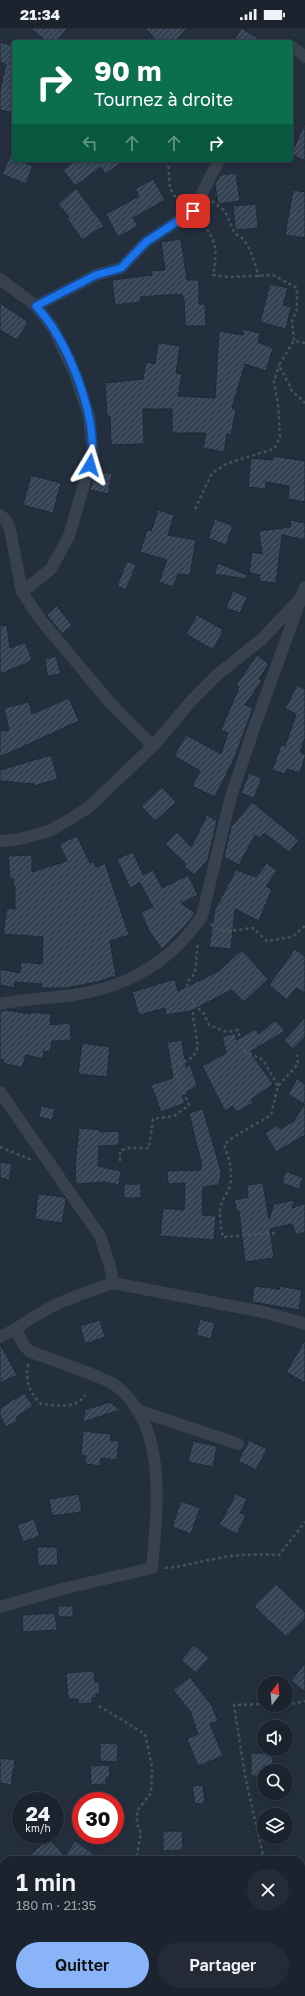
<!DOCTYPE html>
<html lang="fr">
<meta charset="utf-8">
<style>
:root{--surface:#1b232e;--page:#242b36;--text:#f1f3f6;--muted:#a0a4aa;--line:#39404a;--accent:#8ab4f8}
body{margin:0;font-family:"Golos Text",sans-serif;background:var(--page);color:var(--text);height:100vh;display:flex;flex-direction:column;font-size:15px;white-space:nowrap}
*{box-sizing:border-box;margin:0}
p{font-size:13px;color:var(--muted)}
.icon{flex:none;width:22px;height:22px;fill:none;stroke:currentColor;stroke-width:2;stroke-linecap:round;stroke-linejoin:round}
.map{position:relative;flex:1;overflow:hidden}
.details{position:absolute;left:0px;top:1828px;width:305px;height:140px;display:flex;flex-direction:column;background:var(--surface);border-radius:12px 12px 0 0;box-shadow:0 2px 6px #0003,0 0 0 1px var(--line)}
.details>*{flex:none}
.top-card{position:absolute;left:12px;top:12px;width:281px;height:122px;border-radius:4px;box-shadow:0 2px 6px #0003,0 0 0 1px var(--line);background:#0b6e4f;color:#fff;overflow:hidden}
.needle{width:26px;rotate:16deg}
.buttons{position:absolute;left:257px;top:1648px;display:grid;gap:8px}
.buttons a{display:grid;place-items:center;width:36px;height:36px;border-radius:50%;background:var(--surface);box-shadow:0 2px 6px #0003,0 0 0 1px var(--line);font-size:20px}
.speed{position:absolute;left:12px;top:1764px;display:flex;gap:8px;font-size:20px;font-weight:700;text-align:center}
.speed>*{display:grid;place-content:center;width:52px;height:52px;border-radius:50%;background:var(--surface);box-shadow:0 2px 6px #0003,0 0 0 1px var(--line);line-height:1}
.speed small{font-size:10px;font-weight:400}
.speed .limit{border:6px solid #d22;background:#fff;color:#111}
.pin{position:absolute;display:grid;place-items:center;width:34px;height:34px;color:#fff;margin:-17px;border-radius:8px;box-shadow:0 2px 6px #0006}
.me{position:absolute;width:44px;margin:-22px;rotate:7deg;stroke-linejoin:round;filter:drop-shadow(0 0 3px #0008)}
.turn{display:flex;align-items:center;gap:14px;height:84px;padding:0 16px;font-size:18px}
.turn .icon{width:52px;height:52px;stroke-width:2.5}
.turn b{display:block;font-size:28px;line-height:34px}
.lanes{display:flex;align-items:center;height:38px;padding:0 16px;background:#0003;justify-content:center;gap:20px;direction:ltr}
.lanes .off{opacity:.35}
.round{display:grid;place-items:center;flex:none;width:42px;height:42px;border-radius:21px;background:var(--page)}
.head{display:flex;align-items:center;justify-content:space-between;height:68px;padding:0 16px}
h1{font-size:24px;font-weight:600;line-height:30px}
.action{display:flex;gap:8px;margin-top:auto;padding:8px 16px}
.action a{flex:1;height:46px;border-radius:24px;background:var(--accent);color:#111;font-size:16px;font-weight:600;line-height:46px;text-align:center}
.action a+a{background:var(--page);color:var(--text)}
.status{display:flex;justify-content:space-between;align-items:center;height:28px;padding:0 20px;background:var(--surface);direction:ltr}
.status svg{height:11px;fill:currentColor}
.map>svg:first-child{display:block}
</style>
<div class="status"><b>21:34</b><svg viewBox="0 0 49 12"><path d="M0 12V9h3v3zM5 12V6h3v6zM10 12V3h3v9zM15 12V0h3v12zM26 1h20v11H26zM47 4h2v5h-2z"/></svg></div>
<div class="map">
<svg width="305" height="1968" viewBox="0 0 305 1968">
<defs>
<pattern id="building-hatch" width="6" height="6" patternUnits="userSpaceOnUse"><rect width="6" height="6" fill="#364354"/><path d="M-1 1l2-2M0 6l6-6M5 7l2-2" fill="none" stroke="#515c6b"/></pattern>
</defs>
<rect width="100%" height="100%" fill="#242f3e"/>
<path fill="url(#building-hatch)" stroke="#1f2835" d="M30,0H68L56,14H47Z
M145,0H187L174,14H158Z
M241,0L264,14H233Z
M0,14L14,18V85L0,82V62L6,36L0,34Z
M305,95V133L291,126Z
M10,128L14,130V132H19L33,138L26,156L2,146Z
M76,132H126L105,146L101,139L75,158L63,142Z
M236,145L240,173L218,176L215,157L220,147Z
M153,151L165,172L133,190L138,198L118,209L106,186L139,168L135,161Z
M76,160L104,198L82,212L67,190L69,189L58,176Z
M293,162L305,164V210L285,207Z
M256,176L258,200L235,202L233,178Z
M181,211L187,252H199V276H205L206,298H185L184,270H182V266L140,269L141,274L115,277L112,252L152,247L151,243L165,242L161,214Z
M270,256L288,260L283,277L291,279L286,301L260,294Z
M0,275L28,294L17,312L0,302Z
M243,301L260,305L258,314L273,320L266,343L245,336L232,380L236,381L231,407L227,406L224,424L203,420L206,405H172V381H143L144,416L111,417L110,388H107L105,355L143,351L146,334L155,336L158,315L168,316L180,318L176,345L182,346L178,368L215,370L219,303L243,307Z
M273,428L305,433V474L288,471L289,458L266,454V461L248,459L251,430L272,432Z
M96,443L112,446L108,466L90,462Z
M31,447L61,455L53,485L23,477Z
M158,482L174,487L168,507L196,512L190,547L178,546L173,559L159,554L167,532L140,524L147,502L151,503Z
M215,491L233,498L226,517L208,510Z
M291,492L305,495V512L282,507L276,555L259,553L260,547L249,545L252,524L262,526L259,503L290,499Z
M127,533L136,537L126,562L117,558Z
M218,535L247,547L246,551L214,546Z
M233,563L247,569L240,585L226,580Z
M57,578L72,597L62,606L47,587Z
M197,587L222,601V605L213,622L186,606Z
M7,597L10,620L25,614L32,631L27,635L0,646V598Z
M257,627L269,636L259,651L262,653L245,677L253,680L234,731L215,769L192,758L200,743L174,728L186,707L221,726L228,705L221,702L239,659L236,657Z
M56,628L61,646L47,648L45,631Z
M297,657L305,661V710L300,724L305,726V729L300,745L287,741L285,746L272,742L281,717L285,718L296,686L285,681Z
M69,670L79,693L0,729V703L9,702L4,680L29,674L32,686Z
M51,727L58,751L34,758V756L0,753V742Z
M249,745L262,750L254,770L241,765Z
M162,759L176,774L155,793L141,778Z
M252,774L299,812L289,824L264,805L259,810L255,807L239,837L224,829L231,799Z
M207,787L217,793L208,831L195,847L184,839L186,836L165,816L177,804L191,819Z
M77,808L90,835L93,833L96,839L105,835L129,907L110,913L116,948L97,954L66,960H42V956L15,954L14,960L0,957V941L20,945L21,934L42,936L43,909L3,906L7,880L15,881V858H13L14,851H10L8,828L32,827V844L67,833L59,816Z
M133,824L143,847L153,842L162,860L188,847L198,867L181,875L195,885L184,899L162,921L149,903L141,884L153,879L140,855L130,860L117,831Z
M267,835L277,843L266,858L272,861L259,893L235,881L231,921L209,919L215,881L236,842L256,849Z
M295,921L305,928V965L296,960L287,972L269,957Z
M242,922L268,951L244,974L232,962L190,983L166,987L165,980L139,987L132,964L175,951L178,963L219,943Z
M6,982L30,986V984L51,986L50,997L70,995L71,1012L52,1013L50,1024L44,1023L43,1031L26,1027L22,1040L3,1035L4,1032L0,1031V983Z
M305,990V1009L293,1021L284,1012Z
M275,992L285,1003L250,1024L273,1056L251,1072L253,1075L236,1084L233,1078L225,1083L202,1038L226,1025L222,1009L235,1005L237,1012L255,1001L259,1006Z
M182,1012L186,1039L190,1036L197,1058L182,1067L185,1075L161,1084L151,1057L173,1050L167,1014Z
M82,1015L110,1019L107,1049L78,1046Z
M297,1051L305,1056V1107L276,1124L265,1105L278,1097L280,1101L294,1093L304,1076L288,1066Z
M41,1078L55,1081L52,1092L39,1089Z
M203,1081L221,1143L219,1157L203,1159L202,1187L216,1188L214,1212L160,1208L163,1180L184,1182L185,1155L168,1156L167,1143L201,1142L200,1139L202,1138L189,1085Z
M79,1100L101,1102L100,1104L119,1103V1117L99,1118L98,1138L121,1143L119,1157L105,1154L76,1156L75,1138Z
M0,1134L12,1136L9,1152L0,1150Z
M286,1143L303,1150L299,1161L282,1155Z
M263,1155L269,1191L274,1176L295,1172L292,1180L305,1175V1204L296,1207L292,1196L270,1201L274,1230L245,1234L239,1183L237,1184L234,1172L248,1169L247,1157Z
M124,1156H141V1170H124Z
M38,1166L64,1169L66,1172L62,1195L35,1191Z
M254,1258L280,1261V1258L302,1262L299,1282L252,1274Z
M200,1291L215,1295L211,1311L196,1307Z
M100,1292L105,1309L85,1316L80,1298Z
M305,1312V1355L286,1344Z
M0,1316L17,1347L0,1355Z
M24,1365L33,1378L16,1389L18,1393L6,1399L0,1388V1380Z
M110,1374L120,1382L83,1394L85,1382Z
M83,1403L111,1406L110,1412L119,1413L117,1432L101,1430L100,1438L85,1436L86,1428L81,1427Z
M249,1412L267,1421L256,1442L238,1433Z
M193,1413L217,1418L213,1439L188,1434Z
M79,1466L82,1484L52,1488L49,1471Z
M236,1466L247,1471L240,1485L246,1487L237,1506L219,1497Z
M181,1473L200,1480L191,1506L172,1499Z
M34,1491L40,1508L23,1514L17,1497Z
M37,1519H57L58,1537L38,1538Z
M276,1556L305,1584V1591L286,1609L254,1578Z
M58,1578H73V1589H58Z
M55,1585L57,1602L23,1604L22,1587Z
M194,1617L209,1630L196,1645L181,1632Z
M305,1635V1664L291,1653Z
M94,1643L95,1654H99L100,1666H96V1670H92V1675L78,1676V1671H68L66,1645Z
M190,1649L212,1678L218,1693L210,1696L223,1728L198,1738L187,1711L198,1706L190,1683L173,1662Z
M100,1715L118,1716L117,1734L100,1733Z
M251,1725H273V1743H264V1748H251Z
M0,1730L15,1732L11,1757L0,1755Z
M109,1737L110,1749H106V1756L91,1757L90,1738Z
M203,1757L205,1775L195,1776L192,1758Z
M163,1803H182L183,1822L163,1823Z
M48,1810L65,1828L75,1813L102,1832H25Z"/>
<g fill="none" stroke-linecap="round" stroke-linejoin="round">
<path stroke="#3f5557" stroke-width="2.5" stroke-dasharray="3 3" stroke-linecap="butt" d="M168,132L170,161L180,176
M212,173L225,183L235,206C250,211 254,235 259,249
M200,191C216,213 218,220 213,247L229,249L273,247L297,260V281L292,293L294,313
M305,315L294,313L279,337L292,363L305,375
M195,481L212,445L228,435L274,421L280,409L278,376L274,354L279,337
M211,896C223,907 238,901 253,900L267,913L292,909L305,898
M194,976L204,986L209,997L227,1004L238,1002L243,1022L263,1032L278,1058
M0,1119L32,1132
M120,1133V1123L127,1120H149L153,1091L174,1088L189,1077L173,1039L193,1029L198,1019L193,988L194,976L188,966L187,954L195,945L198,914
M275,1205L223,1209C221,1199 218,1185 222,1174C224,1168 229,1163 230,1157C233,1143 229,1130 224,1117L232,1110L271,1087L278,1058L298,1036L297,1027
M28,1336C25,1353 29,1364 41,1376C56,1377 76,1382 85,1367
M165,1540C182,1539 197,1534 214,1531C236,1526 257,1526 279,1527L305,1494
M286,1677L305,1673
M99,1678L145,1706L152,1739L151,1765L137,1783V1796L141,1805L136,1832
M264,1832L245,1748L234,1677L264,1676"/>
<path stroke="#38414e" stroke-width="12" d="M291,18L305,29
M0,251L36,278L53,300L75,346L89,388L93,425L69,508L51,541L22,564
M36,278L96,247L121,240L146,214L193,183L219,132
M0,487L5,491L10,501L22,564L41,592L111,676L153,718
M0,813L20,811L49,803L69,792L89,779L153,718L192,672L217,647L262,611L299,572
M0,976C24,970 49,971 73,967C128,959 171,934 202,888L231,768L253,703L305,559
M0,1064L100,1208L110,1238L113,1255C79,1266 44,1279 16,1301L24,1318L31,1324C53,1332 75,1339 96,1348C102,1351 110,1353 115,1357C169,1398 157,1482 152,1540L66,1560L0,1579
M113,1255L263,1284L305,1296
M0,1309L16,1301
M137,1382L238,1416
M301,1882L305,1930"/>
<path stroke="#465061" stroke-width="17" d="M0,1922L4,1924
M87,1964L95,1968"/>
</g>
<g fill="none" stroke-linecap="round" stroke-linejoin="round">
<defs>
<path id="route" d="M90,437C100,398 74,333 53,300C48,292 42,285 36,278L96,247L121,240L146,214L193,183"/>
</defs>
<use href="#route" stroke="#114b97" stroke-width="10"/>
<use href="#route" stroke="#1a73e8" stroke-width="7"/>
</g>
</svg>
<div class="buttons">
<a><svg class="needle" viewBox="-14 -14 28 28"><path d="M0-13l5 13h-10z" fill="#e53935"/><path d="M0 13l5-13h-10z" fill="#a0a4aa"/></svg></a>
<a><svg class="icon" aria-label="sound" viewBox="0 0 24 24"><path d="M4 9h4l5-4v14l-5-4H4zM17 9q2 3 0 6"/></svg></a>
<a><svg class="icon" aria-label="search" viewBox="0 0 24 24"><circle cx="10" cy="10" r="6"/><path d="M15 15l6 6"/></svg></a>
<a><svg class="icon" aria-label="layers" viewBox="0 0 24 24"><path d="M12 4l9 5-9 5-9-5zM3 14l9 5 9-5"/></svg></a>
</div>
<div class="speed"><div>24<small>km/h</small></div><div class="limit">30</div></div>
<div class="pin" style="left:193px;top:183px;background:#d93025"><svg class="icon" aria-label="arrive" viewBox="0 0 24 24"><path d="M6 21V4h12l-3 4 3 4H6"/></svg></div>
<svg class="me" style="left:90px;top:437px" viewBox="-20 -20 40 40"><path d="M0-17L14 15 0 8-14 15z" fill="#1a73e8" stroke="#fff" stroke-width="4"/></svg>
<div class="top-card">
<div class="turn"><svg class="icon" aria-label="right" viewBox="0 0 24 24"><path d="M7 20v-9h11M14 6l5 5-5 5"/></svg><div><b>90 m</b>Tournez à droite</div></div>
<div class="lanes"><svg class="icon off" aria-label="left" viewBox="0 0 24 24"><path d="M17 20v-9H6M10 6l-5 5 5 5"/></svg><svg class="icon off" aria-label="ahead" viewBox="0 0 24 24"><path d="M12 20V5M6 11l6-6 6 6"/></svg><svg class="icon off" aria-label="ahead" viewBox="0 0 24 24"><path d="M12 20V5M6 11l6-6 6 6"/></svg><svg class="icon" aria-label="right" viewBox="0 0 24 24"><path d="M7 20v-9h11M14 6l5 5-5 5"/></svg></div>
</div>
<section class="details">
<div class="head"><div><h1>1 min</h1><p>180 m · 21:35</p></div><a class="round"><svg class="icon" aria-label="close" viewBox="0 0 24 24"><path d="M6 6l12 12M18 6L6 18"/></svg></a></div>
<div class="action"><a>Quitter</a><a>Partager</a></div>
</section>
</div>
